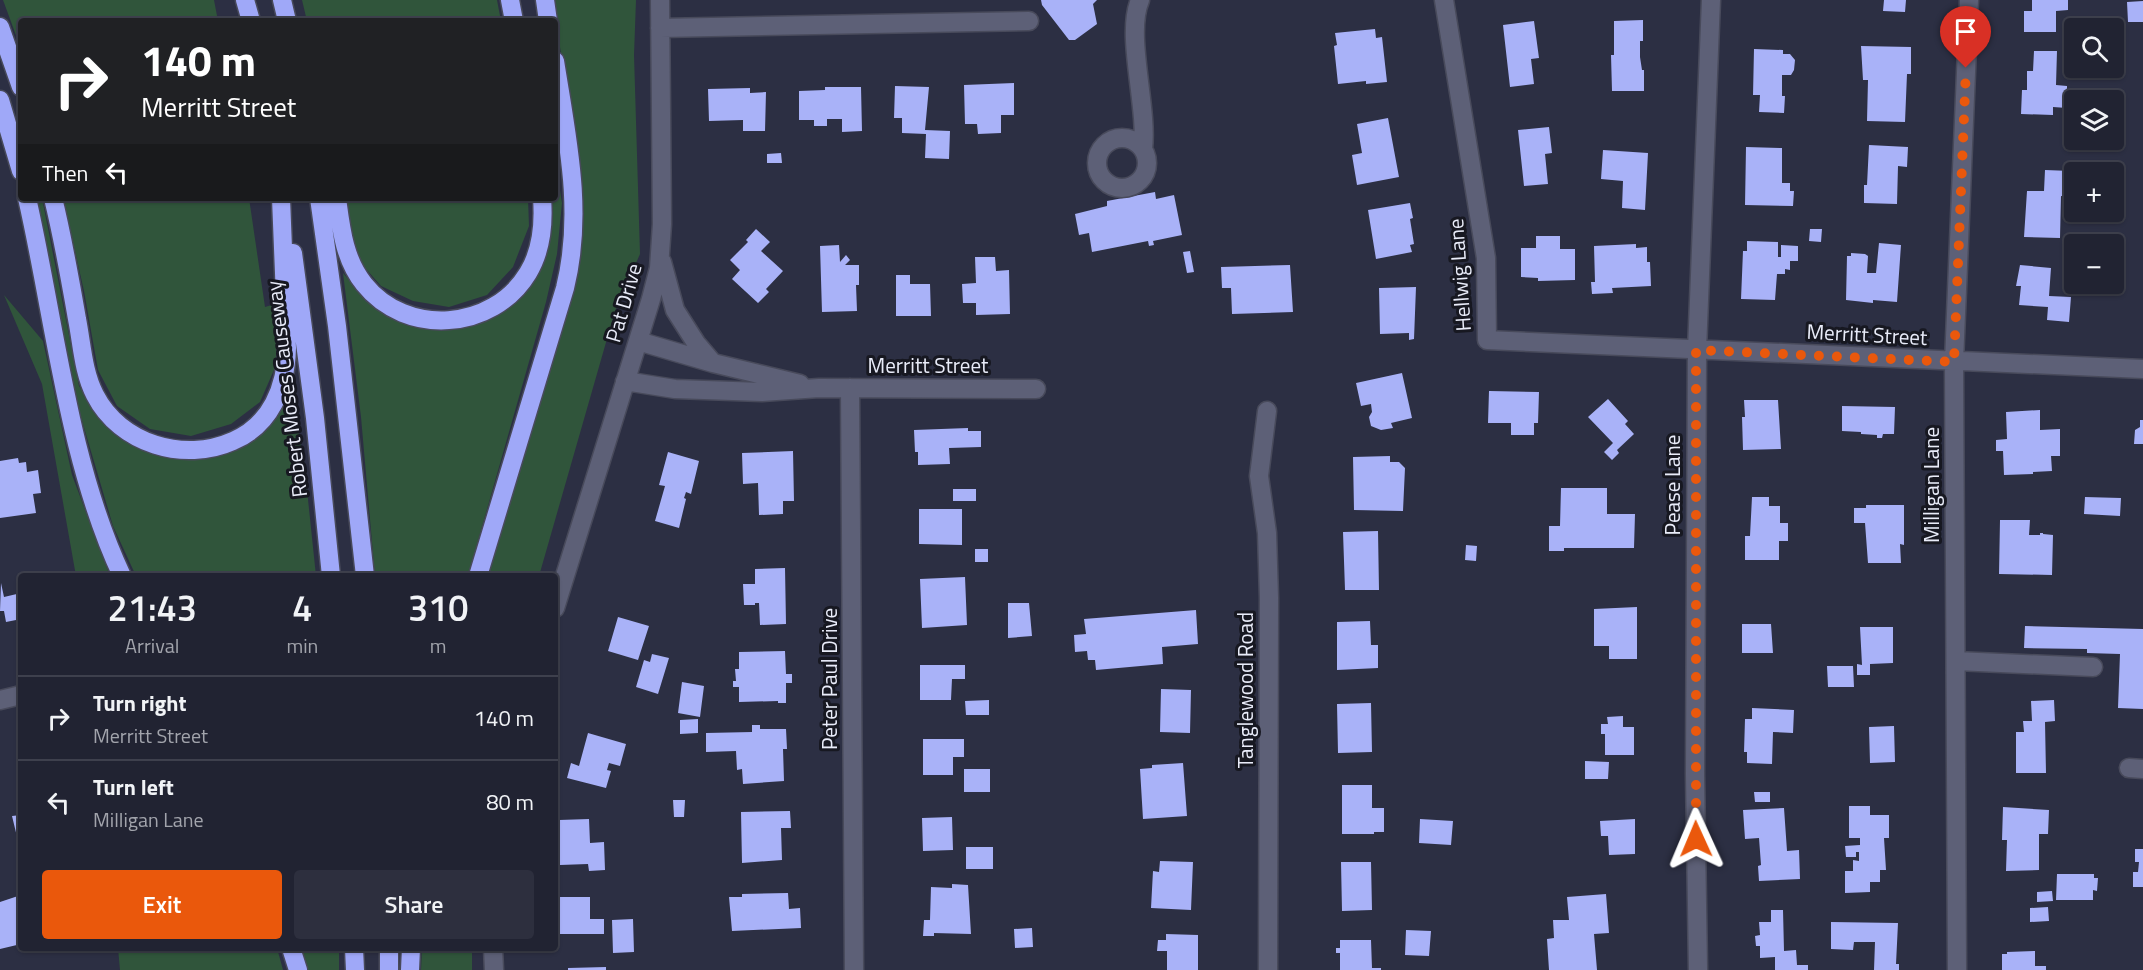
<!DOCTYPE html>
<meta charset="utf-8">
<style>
:root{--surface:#212332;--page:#2d2f3e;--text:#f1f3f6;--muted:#a2a4ac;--line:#3e404d;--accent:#ea580c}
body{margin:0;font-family:"Titillium Web",sans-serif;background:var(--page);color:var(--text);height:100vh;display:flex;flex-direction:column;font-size:22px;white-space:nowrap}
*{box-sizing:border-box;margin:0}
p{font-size:20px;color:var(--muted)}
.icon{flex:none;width:33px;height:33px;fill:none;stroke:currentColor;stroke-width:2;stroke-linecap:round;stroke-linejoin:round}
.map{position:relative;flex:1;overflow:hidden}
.panel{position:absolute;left:18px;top:573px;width:540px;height:378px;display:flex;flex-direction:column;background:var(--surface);border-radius:6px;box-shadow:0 2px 4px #0004,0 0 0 2px var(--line)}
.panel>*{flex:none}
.banner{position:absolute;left:18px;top:18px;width:540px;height:183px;border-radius:6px;box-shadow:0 2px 4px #0004,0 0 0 2px var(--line);background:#202124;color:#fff;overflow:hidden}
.tools{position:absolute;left:2064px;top:18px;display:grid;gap:12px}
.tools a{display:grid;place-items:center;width:60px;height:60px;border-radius:6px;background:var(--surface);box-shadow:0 2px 4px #0004,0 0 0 2px var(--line);font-size:30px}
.pin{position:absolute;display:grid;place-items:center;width:51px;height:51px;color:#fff;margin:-62px -26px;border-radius:50% 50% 50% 0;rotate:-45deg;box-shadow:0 0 6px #0007}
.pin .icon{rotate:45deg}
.me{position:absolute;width:66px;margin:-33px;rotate:359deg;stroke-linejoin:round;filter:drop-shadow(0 0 4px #0008)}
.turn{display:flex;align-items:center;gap:21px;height:126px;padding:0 24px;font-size:27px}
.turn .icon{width:78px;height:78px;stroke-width:2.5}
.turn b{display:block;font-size:42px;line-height:51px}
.then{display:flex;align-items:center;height:57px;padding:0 24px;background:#0003;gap:12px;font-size:22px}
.eta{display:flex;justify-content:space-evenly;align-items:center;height:102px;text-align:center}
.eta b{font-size:36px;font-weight:600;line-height:42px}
.primary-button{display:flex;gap:12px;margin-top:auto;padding:12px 24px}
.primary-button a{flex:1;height:69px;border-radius:6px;background:var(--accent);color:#fff;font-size:24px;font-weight:600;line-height:69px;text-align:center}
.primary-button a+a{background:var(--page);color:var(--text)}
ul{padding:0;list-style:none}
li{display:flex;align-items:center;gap:18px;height:84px;padding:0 24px;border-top:2px solid var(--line)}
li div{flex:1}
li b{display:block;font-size:22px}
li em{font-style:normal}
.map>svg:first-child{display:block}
</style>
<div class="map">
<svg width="2143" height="970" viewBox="0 0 2143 970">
<rect width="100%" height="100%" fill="#2c2f43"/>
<path fill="#30553b" d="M3,0H214L218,21H21V49Z
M302,0H497L501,21H307Z
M553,0H636L634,55L640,254L615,311L539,576H486L541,400L575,279L578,169Z
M555,159L562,203L557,254L546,302L468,576H375L361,417L343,273L371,305L418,325L463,326L530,280L551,236L550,198H555Z
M36,198H42L79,386L103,421L132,445L183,458L267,426L291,393L304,461L316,576H136L113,526L80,414Z
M63,198H249L265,307L275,304L277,363L260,402L231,424L191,436L150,429L117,406L98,370L84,291Z
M343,198H528L529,226L513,267L487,295L449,307L413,301L381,286L358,260Z
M4,295L43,341L72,475L110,576H76L42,384Z
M118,948H277L283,970H120Z
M300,948H339V970H306Z
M422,948H472V970H421Z"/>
<path fill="#a9b2f8" d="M1041,0H1097L1093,4L1097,24L1075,40H1069L1042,5Z
M1884,0H1906L1905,12L1883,11Z
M2032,0H2068V10L2056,11V32H2024V11H2032Z
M2143,1V22H2128L2127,2Z
M1643,20V41H1640V57L1642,70H1644V91H1612L1611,55H1614V21Z
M1534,21L1539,58L1531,59L1534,84L1510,87L1503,25Z
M1375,29L1376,38L1382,37L1387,82L1366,84V81L1338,84L1334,46L1337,45L1335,33Z
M1861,46L1911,47V74H1907L1905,122L1867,121L1868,80H1863Z
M1754,49L1783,50V54H1790L1795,60L1794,70L1791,75H1782V96H1785L1784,113L1759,112L1760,95H1753Z
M2034,51H2057L2056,85L2067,86V108L2053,107V115L2021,114L2022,90H2027V71H2033Z
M1014,83V115H1001V133L978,134L977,124H965L964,85Z
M895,86L929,87L925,130L950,131L949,159L925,158L926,134L902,133V118H894Z
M825,87H861L862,131L842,132V119H827V126H814V120H799V91L825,90Z
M750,88V93L766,92L765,131H743V120L709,121L708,89Z
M1388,118L1399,177L1357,185L1352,155L1362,153L1357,124Z
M1549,127L1552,153L1545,154L1548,184L1524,186L1518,130Z
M1869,145L1908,147L1907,167L1898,166L1897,204L1864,203V185H1867Z
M1746,147L1782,148V183H1790V191H1794L1793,206L1745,205Z
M1603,150L1648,153L1645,210L1622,208L1623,181L1601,179Z
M781,153L782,163H767V154Z
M2045,170L2071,171V197L2061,196L2060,238L2024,237L2027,191H2044Z
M1155,192L1156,199L1174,195L1182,235L1153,241L1154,245L1149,246L1148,241L1092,252L1089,233L1079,235L1075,214L1107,206V201Z
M1410,203L1413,218L1410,219L1414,244L1410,245L1412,252L1376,259L1368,210Z
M756,229L770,242L761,251L783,271L766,289L769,292L758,303L732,279L740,270L730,260L748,242L746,240Z
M1810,229H1822L1821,242L1809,241Z
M1536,236H1560V249H1575V280L1538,281V278L1521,277V248H1536Z
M1747,241L1778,242V257H1781V245L1798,246V261H1790V270L1785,269V274H1777L1775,300L1741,299L1743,251H1747Z
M1879,243L1901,245L1897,302L1873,300V303L1846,300L1847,256H1851V253L1865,254L1868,256L1867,273H1876Z
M1636,244V248L1647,247V262H1650L1651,286L1612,288L1613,293L1592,294L1591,282H1595L1594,246Z
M839,245L840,262L846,255L850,260L845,265H859V285H856L857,311L822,312L820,246Z
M1190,251L1194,272L1187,273L1183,252Z
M975,257H995L996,271L1009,270L1010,314L976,315V303H963L962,284L976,283Z
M1290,265L1293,312L1232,314L1231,288H1222L1221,267Z
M2020,265L2051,268L2049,296L2071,297L2069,322L2047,320L2048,307L2019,305L2021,286H2016Z
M896,275H910V284H930L931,316H896Z
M1416,287L1414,339L1409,340V333L1380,334L1379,288Z
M1402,373L1412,418L1391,423L1393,428L1381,430L1371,426L1369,417L1372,412L1371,404L1361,406L1356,383Z
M1489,391L1539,392L1538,423H1534V435H1511V423H1488Z
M1608,399L1628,421L1625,424L1634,434L1617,450L1619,453L1612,460L1604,452L1613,443L1588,417Z
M1744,400H1778L1781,449L1743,450L1742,417H1745Z
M1842,406L1895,407L1894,434H1883L1882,438H1877V435L1861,434V432L1842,431Z
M2040,410V430L2060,429V456H2051L2052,471L2033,472V474L2004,475L2003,451H1996V440L2007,439L2006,412Z
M2140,420H2143V444H2134L2135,430L2140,427Z
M968,428V431H981V447L949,448L950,464L918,465V452H915L914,430Z
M793,451L794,501H783V514L759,515L758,483L743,484L742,453Z
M668,452L699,461L691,494L686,492L684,498L686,499L679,528L655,521L665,486L659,485Z
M1390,456V462H1399L1405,468L1403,511L1354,510L1353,457Z
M18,458L19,463L26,462L27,472L38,470L41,493L33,494L36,513L0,518V461Z
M1561,488H1607V514H1635L1634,548H1564V551H1549V526H1560Z
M953,489H976V501H953Z
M1752,497H1769V506H1780V523H1788V541H1779V560H1745V536H1750Z
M2085,497L2121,498L2120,516L2084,514Z
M1866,505H1904V545L1900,544L1901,563H1868L1865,523H1854V508H1866Z
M919,509H962V545L919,544Z
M2000,520H2030L2029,535H2040V533H2043V534L2053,535L2052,575L1999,574Z
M1378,531L1379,590H1345L1343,532Z
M1466,545L1477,546L1476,561L1465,560Z
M975,549H988V562H975Z
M785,568L786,624L760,625L759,603H755V605H744L743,584H755V569Z
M965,577L967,625L922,628L920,579Z
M1,583L4,597L21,593V619L6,622L4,611H0Z
M1008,603H1029L1032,636L1008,638Z
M1637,607V659H1609V646H1594V609Z
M1196,610L1198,644L1162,647L1163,664L1096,670L1095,660H1088L1087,651L1075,652L1074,635L1086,634L1084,619Z
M618,617L649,626L638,660L608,651Z
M1370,621L1371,645H1378V668L1337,670V622Z
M1742,624H1771L1773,653H1742Z
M2025,626L2143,629V709L2118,708L2120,654L2087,653V649L2024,648Z
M1860,627H1893V663L1870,664V675H1857V664L1862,665Z
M785,651L786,674H792V683H786V703H778V701L739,702V687H733V681H736L735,669H739V652Z
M652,654L669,658L658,694L636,687L644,660L650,662Z
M920,665H965V679H952L951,700H920Z
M1827,666H1853L1854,687H1828Z
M682,682L704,686L700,717L678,713Z
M1161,689L1191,690L1190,733L1160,732Z
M989,700V715H966L965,701Z
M2054,700L2055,721L2045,722L2046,773H2016V732H2024L2023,721H2032L2031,701Z
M1371,703L1372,752L1338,753L1337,704Z
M1752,708L1794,710L1793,733L1773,732L1772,764L1747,763V752H1744L1745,719H1752Z
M1623,716V727H1634V755H1605V734H1601V724H1608L1607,717Z
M698,719V733L680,734V720Z
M752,725H760V729H786L787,749H783L784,781L743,784L742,769L737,770L736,751L706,752V733L752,732Z
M1894,726L1895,762L1870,763L1869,727Z
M588,733L626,744L620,766L609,763L607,770L611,771L606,788L567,778L571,763L579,766Z
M923,739H964V757H953V775H923Z
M1585,761L1609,762L1608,779H1585Z
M1183,763L1187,816L1143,819L1140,769L1152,768V765Z
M964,769H990V792H964Z
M1342,785H1372V808H1384V832H1374V834H1342Z
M1754,792H1770V802H1755Z
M673,800H685L684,817H674Z
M1849,806H1870V815H1889V838H1884L1886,870H1880V882H1870V892L1845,893V871H1853V860L1859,861V852H1856V857H1846L1845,846L1860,845V838H1849Z
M2003,807L2049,810L2048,834H2039V870L2006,871L2007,840H2002Z
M1784,808L1787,851L1799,850L1800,879L1759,881L1758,866L1761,865L1759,838L1745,839L1743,810Z
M790,811L791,828H781L782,860L742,863L741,812Z
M21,815V845H19L12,816Z
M952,817L953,850L923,851L922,818Z
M589,819L590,843L604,842L605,870L589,871L588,864L560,865L559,847H556V835H559V820Z
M1420,819L1453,821L1451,845L1419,843Z
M1635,819V854L1609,855L1608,836H1601L1600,821Z
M966,847H993V869H966Z
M2135,849H2143V887H2133V872H2138L2139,862H2135Z
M1160,861L1193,862L1191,910L1151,908L1153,871L1159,872Z
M1341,862H1371L1372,910L1342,911Z
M2057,874H2094V878H2098L2097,891L2093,890V900H2056Z
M952,884L968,885L971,934L934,933V936H923L924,920H930L931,887L952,888Z
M2052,891L2053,901L2037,902V892Z
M788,893L789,909L800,908L801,928L732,931L729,897H742V894Z
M1606,894L1609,933L1594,934L1597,970H1549L1547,939L1554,938L1553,920H1569L1567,897Z
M21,895V944L0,949V902Z
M559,897H590V919H604V934H560Z
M2048,907L2049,921L2030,922V908Z
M1771,910H1783L1784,951L1796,950L1797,965H1808V970H1775V957L1760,958V946H1756L1755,936L1760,935L1759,922H1771Z
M633,919L634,952L613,953L612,920Z
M1831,922L1898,923L1896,964H1899V970H1874L1875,942H1854L1853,950L1831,949Z
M1032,928L1033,947L1015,948L1014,929Z
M1406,930L1431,931L1429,956L1405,955Z
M1166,934L1198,935V970H1167V951H1157L1158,940H1166Z
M1340,940H1371L1372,968H1381V970H1340V953H1336V948H1340Z
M2035,951V966H2046V970H2002V954H2007V952Z
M606,967V970H568V968Z"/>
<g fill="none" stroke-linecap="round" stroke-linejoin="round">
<defs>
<path id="minor" d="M1140,0C1125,35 1148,106 1143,149
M1444,0L1486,258L1487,340L2143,369
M660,28L1029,21
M1097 163a25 25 0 1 1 50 0a25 25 0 1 1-50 0Z
M662,262L675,310L696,343L713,363
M638,341L713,363L800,384
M625,381L675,389L762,392L819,388L1036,389
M850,388L854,970
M1267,411L1259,476L1267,533L1269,598L1268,970
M555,608L651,299L659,268L662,224L660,0
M1956,661L2093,667
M0,700L21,695
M2129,768L2143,769
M493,948L494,970
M1698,970L1695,774L1697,350L1711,0
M1957,970L1954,362L1969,0"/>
<path id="highway" d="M245,0L251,21
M282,0L287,21
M510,0L514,21
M545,0L548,21
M0,27L21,87
M0,100L21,171
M27,198C55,321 68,461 122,576
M53,198C63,238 70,279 77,319C82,344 83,372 95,395C120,444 184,463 233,441C271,425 286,387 287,348L281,198
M319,198L337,326L365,576
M337,198C341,228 344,259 364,284C406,337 493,331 528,273C542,250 544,224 542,198
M293,253L315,418L331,576
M478,576L565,288C584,212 567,137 555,61
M291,948L298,970
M354,948L355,970
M389,948V970
M410,970L411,948"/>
</defs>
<use href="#minor" stroke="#484a5b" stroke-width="21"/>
<use href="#highway" stroke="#484a5b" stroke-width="21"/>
<use href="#minor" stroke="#5d6077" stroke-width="18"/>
<use href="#highway" stroke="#9fa8f8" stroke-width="18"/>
</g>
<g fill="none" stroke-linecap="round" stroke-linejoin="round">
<path stroke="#ea580c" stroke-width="10" stroke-dasharray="0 18" d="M1696,839V350L1954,362L1966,68"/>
</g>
<g text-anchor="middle" stroke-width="6" stroke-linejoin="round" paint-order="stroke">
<g font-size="21" fill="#e9ecf9" stroke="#171821">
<text transform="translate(1460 275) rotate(-94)" y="7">Hellwig Lane</text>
<text transform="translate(624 303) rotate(-74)" y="7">Pat Drive</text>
<text transform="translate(1867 335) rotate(3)" y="7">Merritt Street</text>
<text x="928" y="373">Merritt Street</text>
<text transform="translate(287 389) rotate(-97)" y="7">Robert Moses Causeway</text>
<text transform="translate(1673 485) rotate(-90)" y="7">Pease Lane</text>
<text transform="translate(1932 485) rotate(-90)" y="7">Milligan Lane</text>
<text transform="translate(830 679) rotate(-90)" y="7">Peter Paul Drive</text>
<text transform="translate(1246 690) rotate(-90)" y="7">Tanglewood Road</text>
</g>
</g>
</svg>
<div class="tools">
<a><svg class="icon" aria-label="search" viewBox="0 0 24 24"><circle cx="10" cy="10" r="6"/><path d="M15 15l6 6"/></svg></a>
<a><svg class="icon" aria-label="layers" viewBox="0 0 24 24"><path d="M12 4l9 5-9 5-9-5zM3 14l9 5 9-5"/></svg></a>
<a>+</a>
<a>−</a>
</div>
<div class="pin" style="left:1966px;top:68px;background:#d93025"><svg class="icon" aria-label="arrive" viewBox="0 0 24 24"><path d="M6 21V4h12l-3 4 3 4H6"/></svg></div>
<svg class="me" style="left:1696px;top:839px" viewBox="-20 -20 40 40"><path d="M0-17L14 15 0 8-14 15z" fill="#ea580c" stroke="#fff" stroke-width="4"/></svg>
<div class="banner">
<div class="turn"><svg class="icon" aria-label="right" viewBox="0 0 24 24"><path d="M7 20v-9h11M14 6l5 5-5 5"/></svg><div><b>140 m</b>Merritt Street</div></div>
<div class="then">Then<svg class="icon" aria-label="left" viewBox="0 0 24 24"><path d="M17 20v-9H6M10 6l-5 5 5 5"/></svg></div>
</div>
<section class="panel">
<div class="eta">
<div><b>21:43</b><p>Arrival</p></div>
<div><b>4</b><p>min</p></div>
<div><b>310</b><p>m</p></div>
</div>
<ul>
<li><svg class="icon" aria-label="right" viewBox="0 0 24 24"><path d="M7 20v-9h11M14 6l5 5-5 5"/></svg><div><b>Turn right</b><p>Merritt Street</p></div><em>140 m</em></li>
<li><svg class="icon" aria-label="left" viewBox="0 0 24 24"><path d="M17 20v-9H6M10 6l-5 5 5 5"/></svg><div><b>Turn left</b><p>Milligan Lane</p></div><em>80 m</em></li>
</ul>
<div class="primary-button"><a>Exit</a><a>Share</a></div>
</section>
</div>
